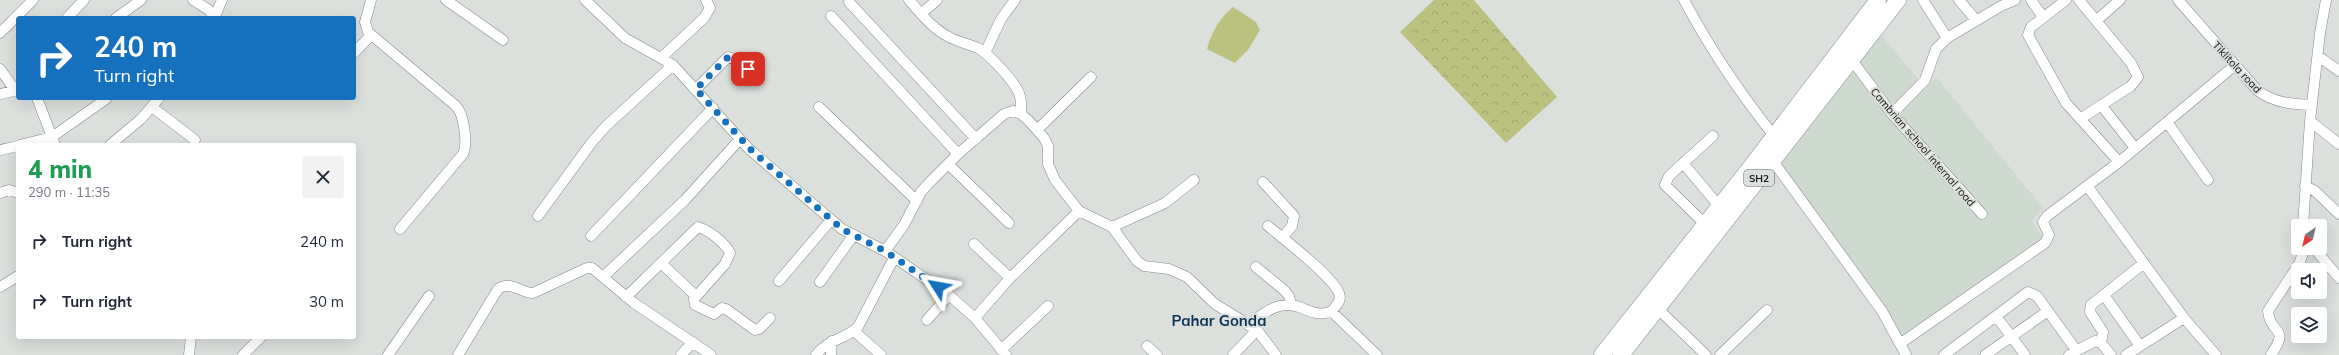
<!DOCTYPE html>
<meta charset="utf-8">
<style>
:root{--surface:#fff;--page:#f2f2f3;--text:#1f2937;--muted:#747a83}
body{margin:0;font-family:Mulish,sans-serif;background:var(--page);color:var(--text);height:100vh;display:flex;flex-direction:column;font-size:15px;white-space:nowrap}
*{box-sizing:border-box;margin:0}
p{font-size:13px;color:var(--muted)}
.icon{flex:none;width:22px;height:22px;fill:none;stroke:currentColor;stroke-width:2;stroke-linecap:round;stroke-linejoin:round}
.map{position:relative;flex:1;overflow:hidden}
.side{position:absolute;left:16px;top:143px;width:340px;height:196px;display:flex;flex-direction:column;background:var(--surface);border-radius:4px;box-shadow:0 4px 16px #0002}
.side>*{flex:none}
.top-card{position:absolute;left:16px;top:16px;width:340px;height:84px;border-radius:4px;box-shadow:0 4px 16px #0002;background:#1571be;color:#fff;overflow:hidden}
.needle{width:26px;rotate:215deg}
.buttons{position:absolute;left:2291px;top:219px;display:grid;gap:8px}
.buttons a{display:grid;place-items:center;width:36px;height:36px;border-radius:4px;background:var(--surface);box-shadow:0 4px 16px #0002;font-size:20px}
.pin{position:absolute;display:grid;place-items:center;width:34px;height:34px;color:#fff;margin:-17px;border-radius:8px;box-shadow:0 2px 6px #0006}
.me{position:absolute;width:44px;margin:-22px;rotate:304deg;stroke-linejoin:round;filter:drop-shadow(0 0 3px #0008)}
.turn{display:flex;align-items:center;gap:14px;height:84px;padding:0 12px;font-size:18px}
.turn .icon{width:52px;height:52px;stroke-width:2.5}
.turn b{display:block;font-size:28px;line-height:34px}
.round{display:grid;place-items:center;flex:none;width:42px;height:42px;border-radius:4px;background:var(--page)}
.headline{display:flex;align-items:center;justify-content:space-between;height:68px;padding:0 12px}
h1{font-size:24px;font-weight:800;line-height:30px;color:#1e9e55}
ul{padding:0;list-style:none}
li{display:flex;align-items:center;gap:12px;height:60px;padding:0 12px}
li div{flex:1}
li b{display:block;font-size:15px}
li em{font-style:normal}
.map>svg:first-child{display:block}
</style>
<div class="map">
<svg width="2339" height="355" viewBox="0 0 2339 355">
<defs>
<pattern id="forest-crowns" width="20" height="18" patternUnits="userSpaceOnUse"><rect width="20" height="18" fill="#bbc280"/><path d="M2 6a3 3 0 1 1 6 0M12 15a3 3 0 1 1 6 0" fill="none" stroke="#a0a66e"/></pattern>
</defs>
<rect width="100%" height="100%" fill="#dce0dd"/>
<path fill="#ced9d0" d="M1875,28L1924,86L1937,78L2043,208L2031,221L2046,241L1900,339L1776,166Z"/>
<path fill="#bbc280" d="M1233,7L1256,22L1260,30L1248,50L1235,63L1207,49C1212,31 1219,19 1233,7Z"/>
<path fill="url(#forest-crowns)" d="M1434,0H1474L1557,97L1506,143L1400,32Z"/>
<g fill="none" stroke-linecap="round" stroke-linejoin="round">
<defs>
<path id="minor" d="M193,0L209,10L215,18
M371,0L365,22L368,32L456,106C464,114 468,144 463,154L400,229
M446,0L503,40
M585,0L625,38L673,65L749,149L842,229L885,251L949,295L975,318L1006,355
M909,0C921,14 933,29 949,37C958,42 969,44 978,48C989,54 1014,81 1019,93C1022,100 1021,106 1021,114
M1684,0C1710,49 1739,92 1774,136
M1923,0L1947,38
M1959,0L1976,20
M2031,0L2043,17
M2066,0L2031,27L2028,35L2066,103L2119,162
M2079,0L2131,63L2138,77L2131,86L2080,119
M2178,0L2258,91C2275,103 2291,104 2312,105
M849,2L976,139
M921,14L937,0
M215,16L222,0
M831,16L958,154
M67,18L84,0
M116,18L141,0
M2097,20L2120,0
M0,33L33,0
M354,53L371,35
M985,53L1001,19L1015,0
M2318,56L2339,71
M662,57L704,18L710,8L706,0
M1851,59L1892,114L1982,214
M0,69L15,90
M696,89L728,57L738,60L758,78
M0,94L18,90
M37,98L55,145
M2101,105L2135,148
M152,107L195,140
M819,107L917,201
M1892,114L1925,80L1936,49L1947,38L2001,6L2015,0
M2310,121L2339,144
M2167,122L2208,180
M1037,130L1091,77
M20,145L52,137L106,99
M110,145L141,119L159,98
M0,150L18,146
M1773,161L1882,311L1906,355
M1683,163L1719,206
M948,164L1009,223
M1263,182L1294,216L1292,226L1282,238
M2305,186L2315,191L2339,214
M2088,187L2184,318L2216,355
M0,193L9,190L18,193
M538,216L592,142L606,126L673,65
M1705,224L1665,185L1669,176L1713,136
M2303,226L2310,121L2320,33L2326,0
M1112,227L1137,261L1144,266L1169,269L1187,277L1215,304L1257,330L1276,355
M591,236L713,108
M974,244L1010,278
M2314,248L2339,278
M885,251L904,225L921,192L928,184L958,154L1004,114L1013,111L1021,114L1028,120L1044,138L1048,146V164L1055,180L1079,211L1112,227L1165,203L1194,180
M661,263L696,296
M1256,267L1285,291L1289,296L1291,305
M604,276L685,200L740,139
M779,281L831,220
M820,282L853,236
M0,287L18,276
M2104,295L2140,346
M626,297L698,227C709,230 725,243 730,253L725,264L694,299L695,305L714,314L722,308L726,309L755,330L759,329L770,318
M1656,307L1706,355
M1331,311L1377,355
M1996,316L2025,355
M975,318L1010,278L1079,211
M927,320L949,295
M1248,325C1265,312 1280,299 1302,308C1309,311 1317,315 1325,313C1329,313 1333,310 1335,307C1339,303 1341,298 1339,293C1332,276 1285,240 1268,226
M854,331L881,355
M1901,343L2045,243L2049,235L2043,222L2047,216L2119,162L2234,66
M2101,343L2103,332L2090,312L2091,305L2144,263
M1147,346L1157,355
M1001,350L1048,306
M189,355L191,337
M243,355L261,337
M388,355L429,296
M458,355L498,289C512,280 520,293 533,293L587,268H592L634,303L711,355
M681,355L693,342
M816,355C828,339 844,340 858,327L894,258
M831,355L832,341
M1233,355L1257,330
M1720,355L1767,310
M1944,355L2028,292L2037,296L2076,350
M1985,355L2048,311
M2069,355L2095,341L2101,343L2111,355
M2126,355L2184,318
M2271,355C2291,325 2270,336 2268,311L2299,264L2305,248"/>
<path id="primary" d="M1602,355L1750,168L1878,0
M1621,355L1898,0"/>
</defs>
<use href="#minor" stroke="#858986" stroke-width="11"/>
<use href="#primary" stroke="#858986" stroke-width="17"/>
<use href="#minor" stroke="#fff" stroke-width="10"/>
<use href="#primary" stroke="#fff" stroke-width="16"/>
</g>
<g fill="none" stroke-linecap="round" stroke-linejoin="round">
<path stroke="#1571be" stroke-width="7" stroke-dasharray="0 12.6" d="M748,69L738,60L728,57L696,89L750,149L842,229L885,251L938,287"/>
</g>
<g text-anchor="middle" stroke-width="4" stroke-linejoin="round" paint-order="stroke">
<rect fill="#dce0dd" stroke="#545654" stroke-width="1" x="1744" y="170" width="30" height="16" rx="3"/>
<g font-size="10" font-weight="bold" fill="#1a1b1a">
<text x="1759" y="182">SH2</text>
</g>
<g font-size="11" fill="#1a1b1a" stroke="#dce0dd">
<text transform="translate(2237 67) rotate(47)" y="4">Tiklitola road</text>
<text transform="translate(1923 147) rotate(49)" y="4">Cambrian school internal road</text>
</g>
<g font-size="15" font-weight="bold" fill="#0b355a" stroke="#dce0dd">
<text x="1219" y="326">Pahar Gonda</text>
</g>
</g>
</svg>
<div class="buttons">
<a><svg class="needle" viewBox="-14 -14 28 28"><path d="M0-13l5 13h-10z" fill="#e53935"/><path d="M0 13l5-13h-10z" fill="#747a83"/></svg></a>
<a><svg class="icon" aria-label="sound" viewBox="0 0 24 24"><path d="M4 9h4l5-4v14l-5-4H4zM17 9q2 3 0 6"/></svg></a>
<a><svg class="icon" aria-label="layers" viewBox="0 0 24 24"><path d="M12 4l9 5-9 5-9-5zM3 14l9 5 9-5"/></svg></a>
</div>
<div class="pin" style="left:748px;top:69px;background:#d93025"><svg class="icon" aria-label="arrive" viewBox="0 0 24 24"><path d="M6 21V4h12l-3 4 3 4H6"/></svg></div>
<svg class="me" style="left:938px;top:287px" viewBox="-20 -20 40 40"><path d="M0-17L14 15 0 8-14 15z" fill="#1571be" stroke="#fff" stroke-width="4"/></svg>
<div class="top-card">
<div class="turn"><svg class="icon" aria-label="right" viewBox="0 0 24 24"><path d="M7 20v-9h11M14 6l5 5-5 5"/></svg><div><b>240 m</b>Turn right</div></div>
</div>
<section class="side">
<div class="headline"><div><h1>4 min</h1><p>290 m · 11:35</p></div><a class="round"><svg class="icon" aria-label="close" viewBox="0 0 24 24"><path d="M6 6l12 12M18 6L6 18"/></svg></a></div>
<ul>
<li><svg class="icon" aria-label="right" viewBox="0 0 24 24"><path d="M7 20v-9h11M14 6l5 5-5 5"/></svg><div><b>Turn right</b></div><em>240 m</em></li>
<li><svg class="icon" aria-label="right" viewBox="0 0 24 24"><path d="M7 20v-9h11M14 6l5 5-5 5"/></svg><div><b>Turn right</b></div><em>30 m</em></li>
</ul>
</section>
</div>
